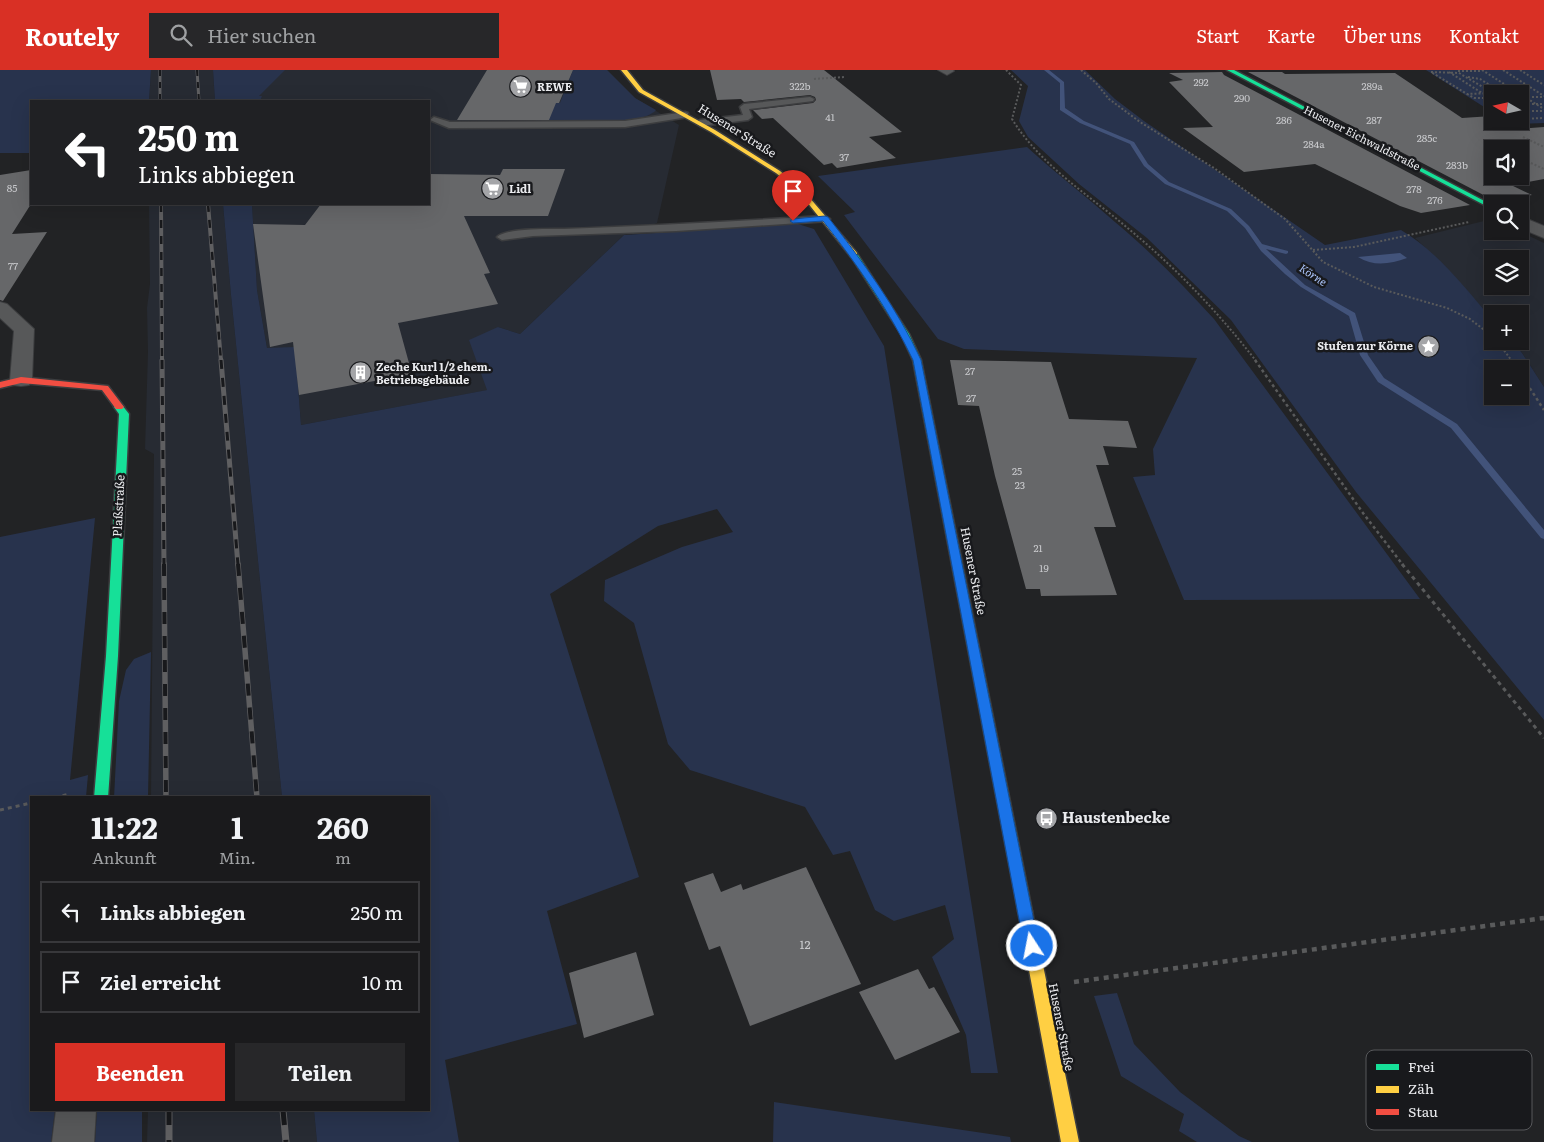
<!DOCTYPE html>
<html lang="de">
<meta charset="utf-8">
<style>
:root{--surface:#1a1a1c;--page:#272729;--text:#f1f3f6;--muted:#9fa1a3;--line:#38383b;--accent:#d93025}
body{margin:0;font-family:Literata,serif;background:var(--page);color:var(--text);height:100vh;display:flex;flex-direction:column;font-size:19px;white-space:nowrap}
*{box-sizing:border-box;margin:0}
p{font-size:16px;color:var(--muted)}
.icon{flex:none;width:28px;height:28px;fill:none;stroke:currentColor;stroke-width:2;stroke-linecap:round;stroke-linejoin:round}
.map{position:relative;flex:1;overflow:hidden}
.panel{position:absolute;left:30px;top:726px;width:400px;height:315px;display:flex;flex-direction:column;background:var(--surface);border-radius:0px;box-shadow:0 5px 20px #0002,0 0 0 1px var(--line)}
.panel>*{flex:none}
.guide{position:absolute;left:30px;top:30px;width:400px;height:105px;border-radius:0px;box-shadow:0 5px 20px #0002,0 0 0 1px var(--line);background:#202124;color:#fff;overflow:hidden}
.needle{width:32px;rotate:279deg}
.buttons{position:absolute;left:1484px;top:15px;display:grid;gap:10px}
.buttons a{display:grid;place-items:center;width:45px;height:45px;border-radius:0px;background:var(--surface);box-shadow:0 5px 20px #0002,0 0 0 1px var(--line);font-size:25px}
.pin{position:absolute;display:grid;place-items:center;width:42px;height:42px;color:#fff;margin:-51px -21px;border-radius:50% 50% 50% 0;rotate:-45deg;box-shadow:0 0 5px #0007}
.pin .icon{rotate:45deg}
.me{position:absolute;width:55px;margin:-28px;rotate:349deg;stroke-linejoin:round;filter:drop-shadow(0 0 4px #0008)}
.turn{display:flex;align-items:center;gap:18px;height:105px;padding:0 25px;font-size:22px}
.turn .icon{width:65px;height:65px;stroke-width:2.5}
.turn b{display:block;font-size:35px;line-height:42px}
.eta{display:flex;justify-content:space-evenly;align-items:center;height:85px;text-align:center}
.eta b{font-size:30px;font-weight:700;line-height:35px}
.primary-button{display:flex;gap:10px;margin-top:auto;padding:10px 25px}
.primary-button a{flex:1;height:58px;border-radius:0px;background:var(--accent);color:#fff;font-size:20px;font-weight:700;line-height:58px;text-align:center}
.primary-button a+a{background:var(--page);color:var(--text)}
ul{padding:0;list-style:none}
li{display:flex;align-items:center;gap:15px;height:62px;margin:0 10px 8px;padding:0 15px;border:2px solid var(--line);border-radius:0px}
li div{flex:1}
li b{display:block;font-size:19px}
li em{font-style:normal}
header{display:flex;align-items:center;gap:30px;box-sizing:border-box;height:70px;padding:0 25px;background:var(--accent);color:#fff}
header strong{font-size:24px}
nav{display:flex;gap:28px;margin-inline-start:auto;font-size:18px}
.search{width:350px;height:45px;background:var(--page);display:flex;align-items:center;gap:12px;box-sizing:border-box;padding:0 18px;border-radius:0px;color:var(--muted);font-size:19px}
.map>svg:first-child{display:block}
</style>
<header>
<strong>Routely</strong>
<div class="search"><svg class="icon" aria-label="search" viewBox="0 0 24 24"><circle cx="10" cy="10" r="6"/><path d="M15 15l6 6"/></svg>Hier suchen</div>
<nav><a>Start</a><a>Karte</a><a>Über uns</a><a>Kontakt</a></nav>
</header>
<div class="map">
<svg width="1544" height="1072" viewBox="0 0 1544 1072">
<rect width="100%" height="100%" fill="#222325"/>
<path fill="#272b33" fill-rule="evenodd" d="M151,0H213L215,31H149Z
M243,0H607L635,28L679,55L657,153L624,165L520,264L498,257L488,320L301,355L295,278H267L257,220L252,134H429V31H247Z
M149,134H223L231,225L282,727H151L154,384L145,379L148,282L147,238L150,214Z
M1492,149V161H1519L1544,173V317L1522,283L1512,271H1520V244H1492V249L1444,195L1415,168ZM1492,189H1520V216H1492Z
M148,1040H314L317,1072H147Z"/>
<path fill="#28334d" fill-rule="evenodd" d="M0,0H151L149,31H31V83H0Z
M213,0H285L259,26H262L260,31H215Z
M573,0H607L635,28L656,40C642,57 559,52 535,52L544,33H560Z
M1011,0H1085L1115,29L1144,51L1325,175L1401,160C1437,181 1465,218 1492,249V271H1512L1522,283L1544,317V650L1356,422L1231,250L1147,168L1079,114L1028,67L1019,51L1028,16ZM1492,299H1520V326H1492Z
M1426,0H1544V53L1512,54L1508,51H1520V24H1492V42Z
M1027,77C1055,103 1086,126 1115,152C1151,182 1183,215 1214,249L1420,529L1184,530L1133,407L1155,405L1153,379L1197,288L964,279L938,269L844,145L855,142L818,106Z
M223,134H252L257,220L267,278L295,277L301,355L487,320L469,270L498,257L520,264L624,165L798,154L814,159L884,276L998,1003H971L966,965L932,887L954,869L945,835L894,851L875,840L850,781L833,785L805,737L690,700L668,674L634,553L604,531L605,510L682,477L733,462L717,439L658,456L550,524L639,807L547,841L577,954L445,990L459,1072H317L314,1040H429V728L282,727L231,225Z
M95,448L70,710L88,705L86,727L31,728V1040H55L51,1072H0V467Z
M151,582L148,727L114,728L119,631L126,600L134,589Z
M1117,923L1134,974L1180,1022L1239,1066L1252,1072H1197L1179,1061L1184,1044L1121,1006L1094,926Z
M774,1032L1010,1067L1011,1072H773Z
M97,1040H142V1072H95Z"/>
<path fill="#42537a" d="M1400,183L1407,188C1390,194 1374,197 1358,187Z"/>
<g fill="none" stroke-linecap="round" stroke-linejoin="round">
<path fill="#42537a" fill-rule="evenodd" d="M1044,0H1049L1064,12L1065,38L1084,51L1134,72L1148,94L1169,112L1231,139L1249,156L1262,174L1288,181V183L1286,184L1266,179L1305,215L1355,243L1368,285L1384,308L1457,354L1544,460V469L1541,468L1451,358L1378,312L1360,285L1349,246L1301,217L1285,204L1261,181L1245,158L1227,141L1165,114L1144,96L1130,74L1080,53L1060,40V13Z"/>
</g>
<path fill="#666769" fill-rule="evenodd" d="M487,0H573L559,33H556L549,50H457Z
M710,0H824L902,62L869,67L896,88L837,98L832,93L824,95L773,48L762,49L753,40L813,33L816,30L815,27L810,25L744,32L741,29L717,30Z
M1222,2L1224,5L1470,135L1421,143L1400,136L1315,94L1244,102L1183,58L1213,57L1169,12L1183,10L1169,3Z
M1248,2H1282L1285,4L1395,3L1462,48L1492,46V51H1505L1517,59L1544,57V109L1511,115L1532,125L1495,131ZM1492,79H1520V106H1492Z
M503,99H565L548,146H464L490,203L484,204L498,234L398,253L412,304L299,325L293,272L270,277L253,154L305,155L321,134H429V104L500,105Z
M31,100V134L12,164L47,162L3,231L0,230V105Z
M950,290L1051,292L1069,349L1128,351L1137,378L1103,376L1109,395H1096L1116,457H1094L1117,525L1041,526L1040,519H1026L995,406L979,336L958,335Z
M806,797L861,914L750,956L720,876L709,880L684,813L713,803L721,822L741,814L743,820Z
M636,882L654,945L584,968L569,903Z
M918,899L929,919L934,917L960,962L895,990L859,922Z"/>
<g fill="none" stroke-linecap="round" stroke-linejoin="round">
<defs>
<path id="lane" d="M810,27L814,29L813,31L749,39L752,47L748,50L700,56L696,53L700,50L743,45L740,37L744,34Z
M685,42L688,43V47L625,57L449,58L430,50L434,47L450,52L625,51Z
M825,146L830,149L829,151L676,161L533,166L502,170L497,167C506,158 549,159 564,159C651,156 738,151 825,146Z"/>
<path id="street" d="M938,0H953L954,1L947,5Z
M1520,146L1544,156V168L1520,158Z
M0,232L7,234L34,259L32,310L29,315L21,316L13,315L10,310L14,261L0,248Z
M56,1040H96L94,1072H52Z"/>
<path id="fast" d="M1227,0H1234L1492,135V139Z
M851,183L858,185L909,264L921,290L1032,841L1030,846L1025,848L1020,846L1018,841L913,290L901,264L850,185Z
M119,334L122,335L129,344L118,586L108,728H94L106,586L119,344L114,337Z"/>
<path id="slow" d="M621,0H627L643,20L715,60L780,101L803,120L857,183V187H851L799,122L776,103L711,62L639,22Z
M1025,834L1030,836L1032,841L1079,1072H1061L1018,841L1020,836Z"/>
<path id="jam" d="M21,307L108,316L124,337L122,339H116L102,320L21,313L0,318V312Z"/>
</defs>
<use href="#lane" stroke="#3c3d3f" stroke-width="3"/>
<use href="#street" stroke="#3c3d3f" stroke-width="2"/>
<use href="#fast" stroke="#3c3d3f" stroke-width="3"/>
<use href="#slow" stroke="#3c3d3f" stroke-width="3"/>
<use href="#jam" stroke="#3c3d3f" stroke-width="3"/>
<path stroke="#595a5b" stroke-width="2" stroke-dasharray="2 2" stroke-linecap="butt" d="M1006,0L1021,15L1012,49C1041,96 1089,125 1130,160C1177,199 1219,243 1256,291
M1081,0L1096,13L1109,29L1140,52L1214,98L1285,149L1323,192L1374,217L1447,238L1470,249L1492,266
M1482,0L1520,24
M1503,0L1544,26
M1520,0L1544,15
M1458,1H1482
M1431,2L1459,3L1493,23L1467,24Z
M1449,2L1482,23
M1468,7L1480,9L1504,24
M814,9L844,7
M1467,24L1474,28H1492
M1520,24L1544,39
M1520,27H1544
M1520,34H1544
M1485,35H1492
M1520,41H1544
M1520,49L1544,48
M1523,67L1544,77
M1496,77L1501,79
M1520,88L1544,99
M1313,180L1354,177L1469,152
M1497,271L1512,291"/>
<path stroke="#595a5b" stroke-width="2.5" stroke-dasharray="3 3" stroke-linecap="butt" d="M1255,290L1363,443L1403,495
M1511,290L1517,299
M1520,303L1544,340"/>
<path stroke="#595a5b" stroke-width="3" stroke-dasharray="4 4" stroke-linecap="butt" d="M1402,494L1544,668
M55,728L69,724
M0,740L31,733"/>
<path stroke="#595a5b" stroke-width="4.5" stroke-dasharray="5 5" stroke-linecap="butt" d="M1074,912L1544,848"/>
<use href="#lane" fill="#575859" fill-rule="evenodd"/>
<use href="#street" fill="#575859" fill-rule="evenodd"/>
<use href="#fast" fill="#16e098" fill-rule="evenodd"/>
<use href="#slow" fill="#ffcf43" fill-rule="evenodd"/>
<use href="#jam" fill="#f24e42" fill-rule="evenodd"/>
<defs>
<path id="rail-far4" d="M160,0V31
M197,0L199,31"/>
<path id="rail-far3" d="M161,134L162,291
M208,134L221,291"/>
<path id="rail-far2" d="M162,290L164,495
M221,290L238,495"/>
<path id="rail-far1" d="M164,494L166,728
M238,494L257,728"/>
<path id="rail" d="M169,1040V1072
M283,1040L286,1072"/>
</defs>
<use href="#rail-far4" stroke="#5f5f61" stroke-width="3"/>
<use href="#rail-far3" stroke="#5f5f61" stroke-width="4"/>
<use href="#rail-far2" stroke="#5f5f61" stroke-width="5"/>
<use href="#rail-far1" stroke="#5f5f61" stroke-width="5.5"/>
<use href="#rail" stroke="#5f5f61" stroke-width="7"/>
<use href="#rail-far4" stroke="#18191c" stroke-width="2" stroke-dasharray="6" stroke-linecap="butt"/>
<use href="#rail-far3" stroke="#18191c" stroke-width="2.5" stroke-dasharray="8" stroke-linecap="butt"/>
<use href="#rail-far2" stroke="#18191c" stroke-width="3" stroke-dasharray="9" stroke-linecap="butt"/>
<use href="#rail-far1" stroke="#18191c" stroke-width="4" stroke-dasharray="12" stroke-linecap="butt"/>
<use href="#rail" stroke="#18191c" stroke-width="5" stroke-dasharray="15" stroke-linecap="butt"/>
</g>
<path fill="#1a73e8" stroke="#114b97" d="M825,146L828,147C863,192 897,238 921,290L1039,876L1037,881L1032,883L1026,881L1024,876L913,290C889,240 857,194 823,151L793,153L790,151L793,149Z"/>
<defs>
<symbol id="supermarket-disc" viewBox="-11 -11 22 22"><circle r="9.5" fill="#a4a5a8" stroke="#18191c"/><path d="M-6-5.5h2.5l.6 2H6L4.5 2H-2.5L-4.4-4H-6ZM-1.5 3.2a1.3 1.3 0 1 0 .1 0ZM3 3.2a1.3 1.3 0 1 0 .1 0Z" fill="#fff"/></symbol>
<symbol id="sight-disc" viewBox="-11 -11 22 22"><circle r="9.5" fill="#a4a5a8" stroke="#18191c"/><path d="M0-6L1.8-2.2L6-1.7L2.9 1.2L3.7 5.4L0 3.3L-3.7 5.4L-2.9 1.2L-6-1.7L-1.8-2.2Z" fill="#fff"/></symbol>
<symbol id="building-disc" viewBox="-11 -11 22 22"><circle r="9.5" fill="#a4a5a8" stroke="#18191c"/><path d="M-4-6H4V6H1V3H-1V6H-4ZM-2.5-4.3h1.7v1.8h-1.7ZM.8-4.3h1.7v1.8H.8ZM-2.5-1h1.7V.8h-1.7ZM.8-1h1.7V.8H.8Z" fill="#fff"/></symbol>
<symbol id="bus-disc" viewBox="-11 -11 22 22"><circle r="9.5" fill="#a4a5a8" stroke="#18191c"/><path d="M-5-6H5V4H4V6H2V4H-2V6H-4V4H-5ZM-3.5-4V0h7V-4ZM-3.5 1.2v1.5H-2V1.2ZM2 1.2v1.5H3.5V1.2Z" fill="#fff"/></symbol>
</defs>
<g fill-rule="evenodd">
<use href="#supermarket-disc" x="508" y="4" width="25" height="25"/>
<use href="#supermarket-disc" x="480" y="106" width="25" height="25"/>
<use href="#sight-disc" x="1416" y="264" width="25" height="25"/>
<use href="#building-disc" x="348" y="290" width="25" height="25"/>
<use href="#bus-disc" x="1034" y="736" width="25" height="25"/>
</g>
<g text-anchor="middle" stroke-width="5" stroke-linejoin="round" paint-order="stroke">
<g font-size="10" fill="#c9cacd">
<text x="1201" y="16">292</text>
<text x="800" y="20">322b</text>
<text x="1372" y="20">289a</text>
<text x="1242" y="32">290</text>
<text x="830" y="51">41</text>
<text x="1284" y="54">286</text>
<text x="1374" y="54">287</text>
<text x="1427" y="72">285c</text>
<text x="1314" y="78">284a</text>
<text x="844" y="91">37</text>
<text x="1457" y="99">283b</text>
<text x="12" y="122">85</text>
<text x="1414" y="123">278</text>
<text x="1435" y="134">276</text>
<text x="13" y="200">77</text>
<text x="970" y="305">27</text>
<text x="971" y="332">27</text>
<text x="1017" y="405">25</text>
<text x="1020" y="419">23</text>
<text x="1038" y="482">21</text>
<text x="1044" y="502">19</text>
</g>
<g font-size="11" font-weight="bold" fill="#eaebee" stroke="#18191c" text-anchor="start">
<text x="537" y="21">REWE</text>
<text x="509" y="123">Lidl</text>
<text x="1413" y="280" text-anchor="end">Stufen zur Körne</text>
<text x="376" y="301">Zeche Kurl 1/2 ehem.<tspan x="376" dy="13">Betriebsgebäude</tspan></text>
</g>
<g font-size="11" fill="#eaebee" stroke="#18191c">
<text transform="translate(1362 68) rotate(27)" y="4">Husener Eichwaldstraße</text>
</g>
<g font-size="11" font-style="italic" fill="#abc4fa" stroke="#18191c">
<text transform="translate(1313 205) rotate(33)" y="4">Körne</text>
</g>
<g font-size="12" fill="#eaebee" stroke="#18191c">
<text transform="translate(737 61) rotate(32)" y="4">Husener Straße</text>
<text transform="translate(119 436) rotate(-87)" y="4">Plaßstraße</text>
<text transform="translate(973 501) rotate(79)" y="4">Husener Straße</text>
<text transform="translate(1061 957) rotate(79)" y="4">Husener Straße</text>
</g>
<g font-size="12" fill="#c9cacd">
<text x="805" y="879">12</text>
</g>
<g font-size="15" font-weight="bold" fill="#eaebee" stroke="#18191c" text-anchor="start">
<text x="1062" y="753">Haustenbecke</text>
</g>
</g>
<rect x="1366" y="980" width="166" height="80" rx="8" fill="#18191c" stroke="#57585b" stroke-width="1"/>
<rect x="1376" y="994" width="23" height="6" fill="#16e098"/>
<rect x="1376" y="1016" width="23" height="7" fill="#ffcf43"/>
<rect x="1376" y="1039" width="23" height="6" fill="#f24e42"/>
<g font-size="14" fill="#eaebee">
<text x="1408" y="1002">Frei</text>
<text x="1408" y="1024">Zäh</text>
<text x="1408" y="1047">Stau</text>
</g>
</svg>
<div class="buttons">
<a><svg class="needle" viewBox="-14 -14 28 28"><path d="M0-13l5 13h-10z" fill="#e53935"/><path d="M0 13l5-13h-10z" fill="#9fa1a3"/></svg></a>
<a><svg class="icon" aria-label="sound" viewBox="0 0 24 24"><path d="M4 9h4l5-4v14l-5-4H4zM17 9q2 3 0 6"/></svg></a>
<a><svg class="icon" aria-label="search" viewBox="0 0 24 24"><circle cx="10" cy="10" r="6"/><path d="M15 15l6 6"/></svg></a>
<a><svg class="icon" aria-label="layers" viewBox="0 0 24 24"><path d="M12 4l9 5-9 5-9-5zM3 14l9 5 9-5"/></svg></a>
<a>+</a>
<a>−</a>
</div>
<div class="pin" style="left:793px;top:151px;background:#d93025"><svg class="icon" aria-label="arrive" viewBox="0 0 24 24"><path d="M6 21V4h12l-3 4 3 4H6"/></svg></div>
<svg class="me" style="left:1032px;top:876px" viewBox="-20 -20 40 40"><circle r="17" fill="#1a73e8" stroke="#fff" stroke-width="3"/><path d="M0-11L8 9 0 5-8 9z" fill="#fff"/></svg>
<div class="guide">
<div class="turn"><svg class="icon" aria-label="left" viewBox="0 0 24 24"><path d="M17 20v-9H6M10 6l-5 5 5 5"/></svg><div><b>250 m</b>Links abbiegen</div></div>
</div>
<section class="panel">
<div class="eta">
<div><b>11:22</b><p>Ankunft</p></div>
<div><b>1</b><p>Min.</p></div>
<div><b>260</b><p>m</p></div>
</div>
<ul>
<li><svg class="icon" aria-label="left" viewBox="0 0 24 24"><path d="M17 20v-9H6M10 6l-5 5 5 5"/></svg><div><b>Links abbiegen</b></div><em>250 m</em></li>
<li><svg class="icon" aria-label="arrive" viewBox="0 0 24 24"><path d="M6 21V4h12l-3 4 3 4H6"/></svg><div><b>Ziel erreicht</b></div><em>10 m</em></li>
</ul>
<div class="primary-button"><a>Beenden</a><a>Teilen</a></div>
</section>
</div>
